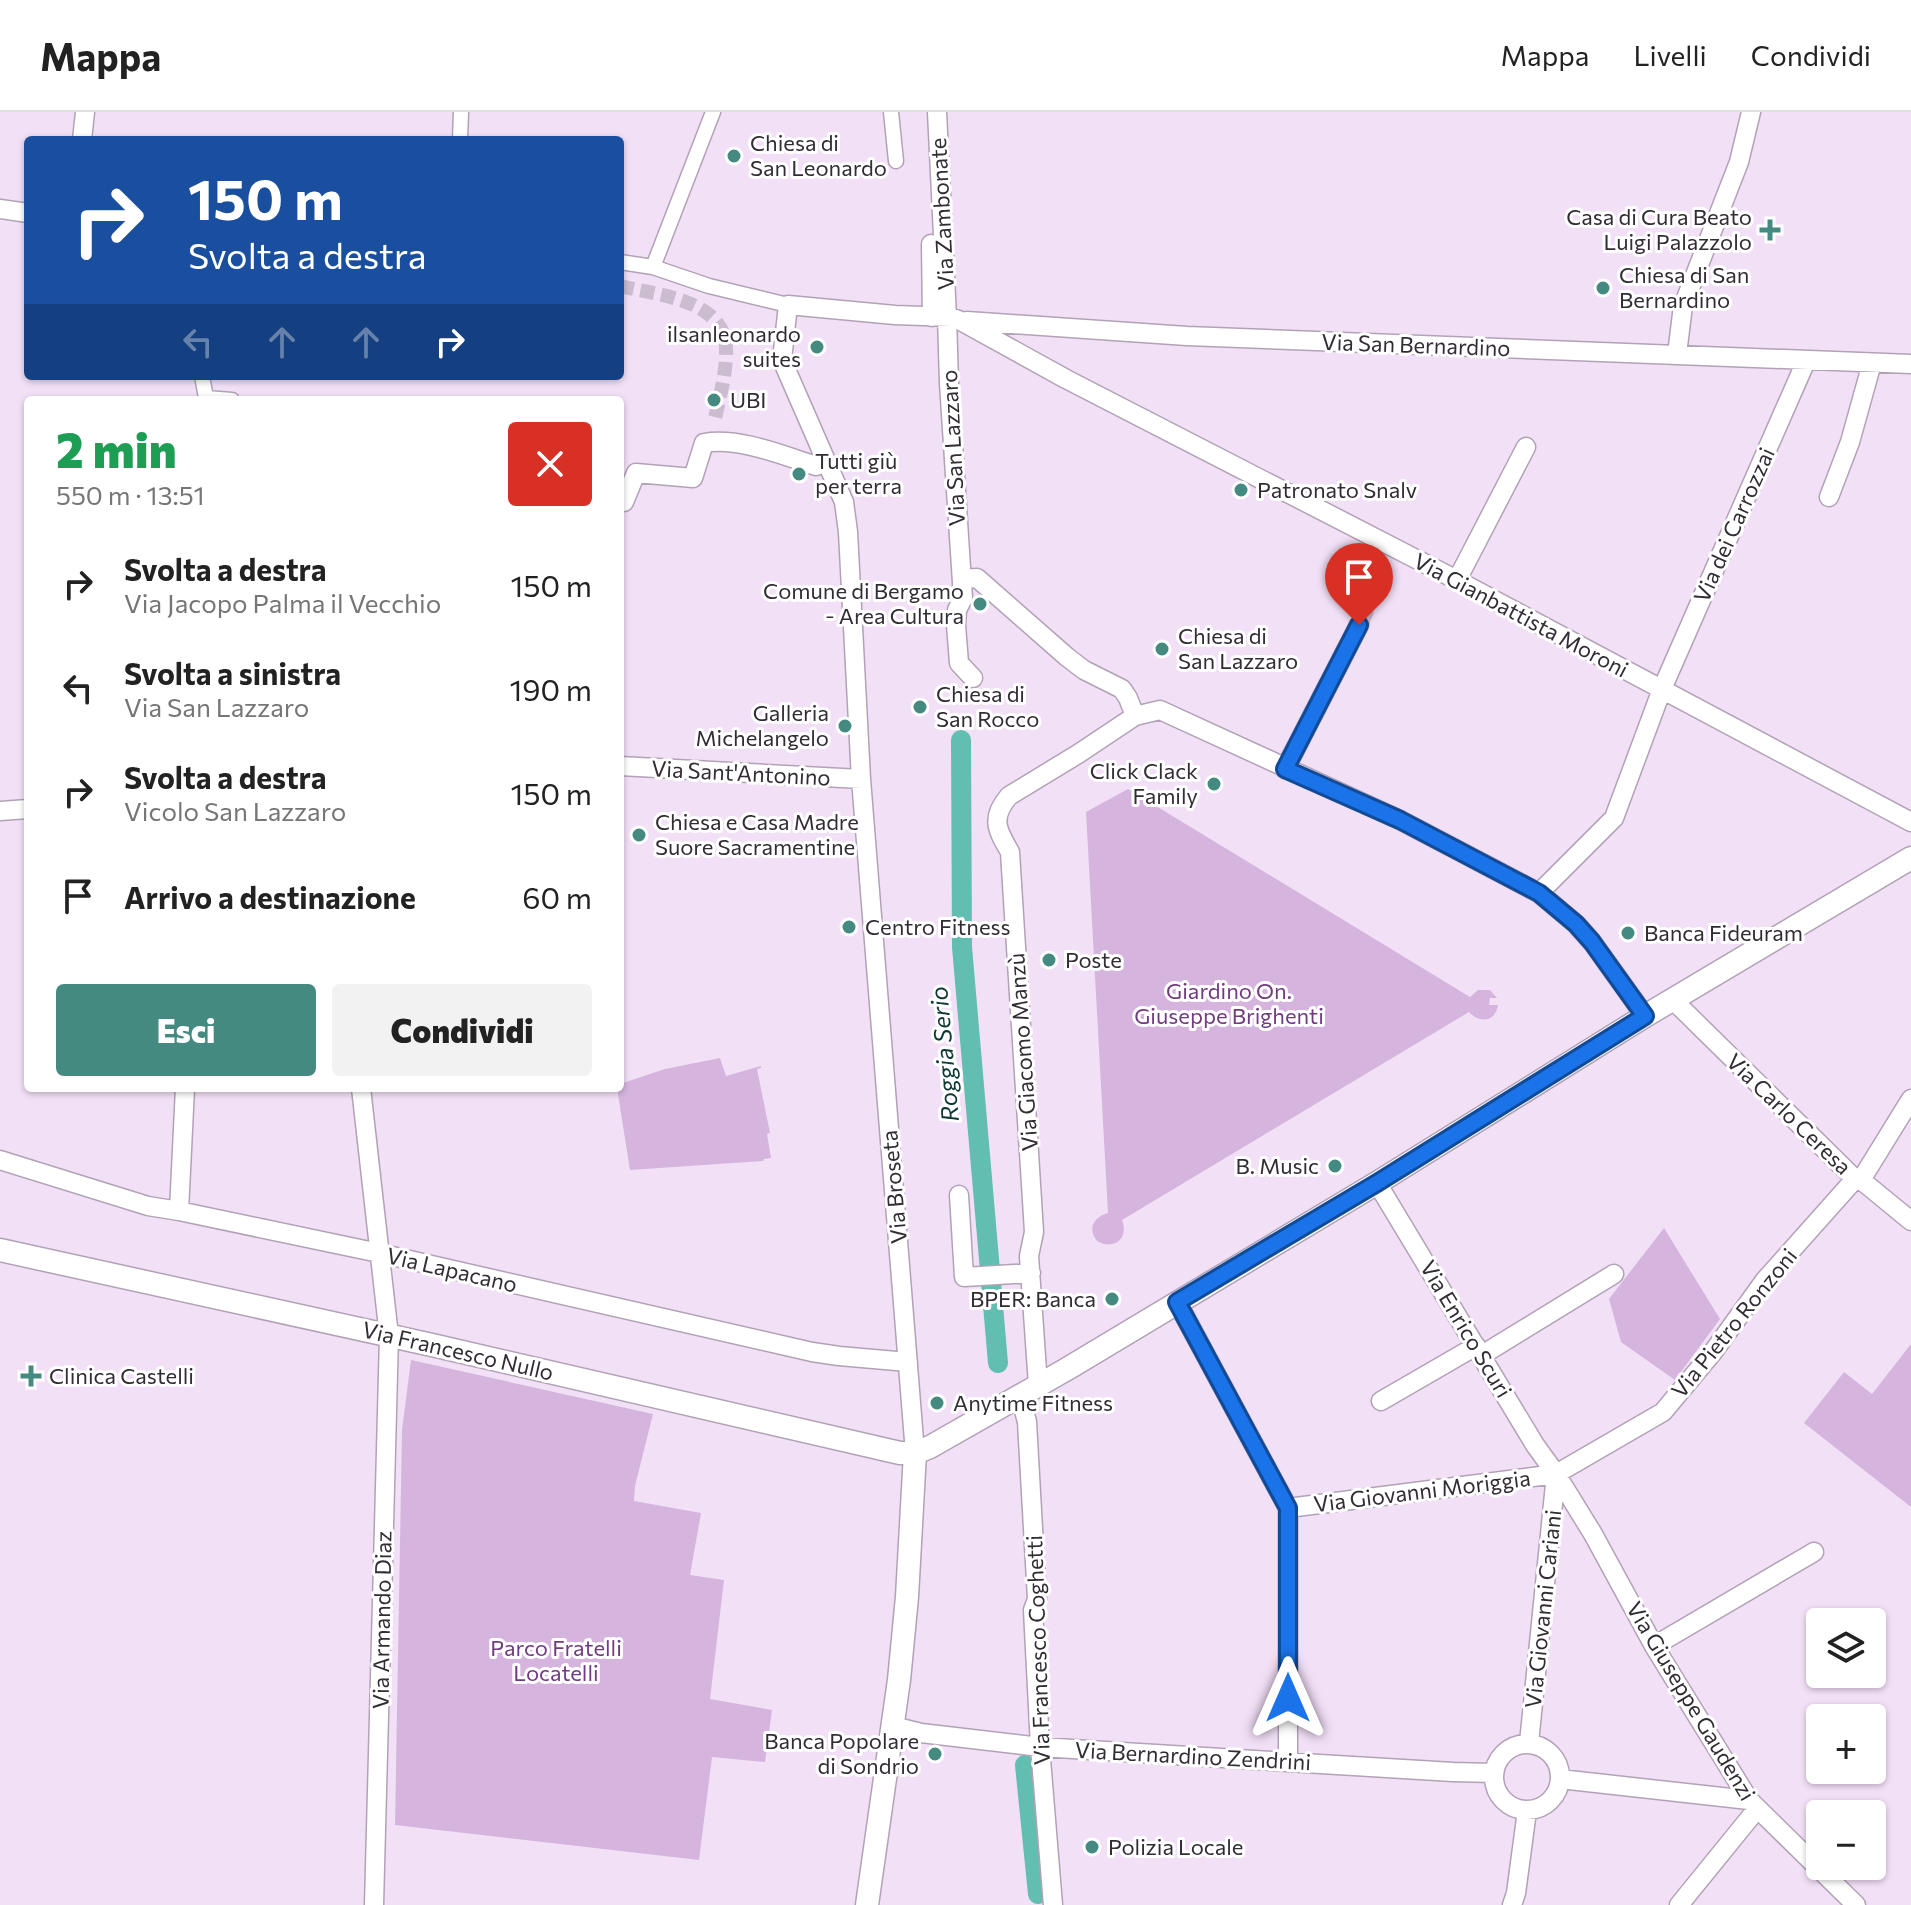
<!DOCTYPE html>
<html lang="it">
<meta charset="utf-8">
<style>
:root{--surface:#fff;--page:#f2f2f2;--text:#222;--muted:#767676;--line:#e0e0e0;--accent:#458a80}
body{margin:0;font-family:Commissioner,sans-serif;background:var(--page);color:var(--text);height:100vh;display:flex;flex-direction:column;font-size:30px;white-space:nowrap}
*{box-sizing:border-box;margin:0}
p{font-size:26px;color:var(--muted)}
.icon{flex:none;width:44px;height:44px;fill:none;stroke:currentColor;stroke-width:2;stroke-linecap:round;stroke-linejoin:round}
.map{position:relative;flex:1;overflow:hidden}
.panel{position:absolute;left:24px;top:284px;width:600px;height:696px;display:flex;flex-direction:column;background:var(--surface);border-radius:8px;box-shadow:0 2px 6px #0004}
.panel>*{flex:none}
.top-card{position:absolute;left:24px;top:24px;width:600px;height:244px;border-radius:8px;box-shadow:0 2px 6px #0004;background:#1a4fa0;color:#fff;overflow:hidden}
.controls{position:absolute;left:1806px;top:1496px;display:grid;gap:16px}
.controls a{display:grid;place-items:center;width:80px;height:80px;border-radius:8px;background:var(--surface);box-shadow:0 2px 6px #0004;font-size:40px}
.pin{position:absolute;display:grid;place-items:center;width:68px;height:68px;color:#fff;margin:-82px -34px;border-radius:50% 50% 50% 0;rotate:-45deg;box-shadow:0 0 8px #0007}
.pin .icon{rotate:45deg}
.me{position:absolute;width:88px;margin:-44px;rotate:0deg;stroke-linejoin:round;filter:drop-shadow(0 0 6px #0008)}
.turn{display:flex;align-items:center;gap:28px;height:168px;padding:0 32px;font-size:36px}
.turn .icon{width:104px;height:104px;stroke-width:2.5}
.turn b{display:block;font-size:56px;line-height:68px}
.lanes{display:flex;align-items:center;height:76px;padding:0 32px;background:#0003;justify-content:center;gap:40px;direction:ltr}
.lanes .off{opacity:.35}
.round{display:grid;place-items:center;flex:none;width:84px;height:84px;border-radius:8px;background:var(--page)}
.head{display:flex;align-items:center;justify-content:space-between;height:136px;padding:0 32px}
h1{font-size:48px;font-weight:800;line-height:60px;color:#1e9e55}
.primary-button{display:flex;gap:16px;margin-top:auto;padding:16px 32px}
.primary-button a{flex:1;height:92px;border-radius:8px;background:var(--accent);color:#fff;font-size:32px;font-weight:800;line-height:92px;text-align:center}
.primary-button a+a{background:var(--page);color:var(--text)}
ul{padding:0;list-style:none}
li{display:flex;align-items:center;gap:24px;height:104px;padding:0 32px}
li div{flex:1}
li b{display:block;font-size:30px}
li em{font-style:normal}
header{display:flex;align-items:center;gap:48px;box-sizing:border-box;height:112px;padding:0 40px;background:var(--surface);border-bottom:2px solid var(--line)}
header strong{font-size:38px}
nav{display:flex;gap:44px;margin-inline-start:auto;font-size:28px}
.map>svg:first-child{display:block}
</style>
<header>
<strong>Mappa</strong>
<nav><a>Mappa</a><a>Livelli</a><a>Condividi</a></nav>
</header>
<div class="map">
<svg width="1911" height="1793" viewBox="0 0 1911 1793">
<rect width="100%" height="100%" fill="#f2e0f7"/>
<path fill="#d5b5dd" d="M1128,677L1470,885L1478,878H1490L1497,886H1490L1489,893H1498C1495,911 1479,911 1469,900L1122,1108C1129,1126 1115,1139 1097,1129C1087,1116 1094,1105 1108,1101L1086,700Z
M720,946L726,964L761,954V956L757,957L770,1021L767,1022L771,1046L764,1047L763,1049L630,1058L617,976H620V972L665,957Z
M1664,1116L1720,1207L1675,1268L1621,1230L1609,1187Z
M1911,1232V1395L1804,1311L1844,1260L1872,1282Z
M411,1248L653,1302L635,1374L634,1389L701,1401L690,1463L724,1468L710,1587L772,1598L765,1650L712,1645L699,1748L395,1713L402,1318Z"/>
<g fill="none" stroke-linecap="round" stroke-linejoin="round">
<path stroke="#61beb1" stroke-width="20" d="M961,628L962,835L998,1251
M1025,1653L1038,1782"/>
<path stroke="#ccbcd0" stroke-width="14" stroke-dasharray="14 7" stroke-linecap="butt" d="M620,174C657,183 724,187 726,236C727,261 719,287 714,311"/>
<path stroke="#ccbcd0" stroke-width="18" stroke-dasharray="18 9" stroke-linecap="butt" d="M1375,476L1385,454
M1359,513L1371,485"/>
<defs>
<path id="pedestrian" d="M891,0L896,49
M460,28L461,0
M620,150L653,155L709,174L788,193
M653,155L713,0
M202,264L206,286L232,288"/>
<path id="minor" d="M937,0L947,205L949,271L963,486L957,498L956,513L959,551L973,566
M82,28L85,0
M0,97L28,101
M931,132L932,205
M967,209L1187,224L1911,252
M1677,242L1683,194L1739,50L1751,0
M1829,385L1850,330L1872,251
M624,390L636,361L693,366L704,331C739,325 782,343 816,354L826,349
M962,467L977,466L1067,545L1084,558L1122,577L1128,586L1135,604
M1457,468L1526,335
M1371,485L1375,476
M620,654L861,667
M1285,657L1359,513
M0,699L28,697
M1539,781L1614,706L1662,577L1806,249
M1673,888L1855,1067L1861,1068L1911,1109
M361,976L389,1224L374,1793
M0,1048L148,1094L179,1099L379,1141L812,1240L839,1244L908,1250
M1861,1068L1911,987
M1377,1071L1535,1333L1556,1362L1593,1422L1654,1534L1749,1688L1856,1793
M959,1083L964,1165L1031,1161
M179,1099L185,976
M1177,1190L1288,1396V1649
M1482,1243L1614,1162
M1038,1273L1029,1144L1034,1120L1010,740C997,718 990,706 1009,684L1078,642L1135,604L1160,598L1400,708L1539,781L1576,812L1592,830L1645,904
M1020,1283L1027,1310L1037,1487L1033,1498L1040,1635L1053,1793
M1381,1289L1476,1234
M915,1341L861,667L848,420L844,390L782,248L788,193L895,203L951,205L961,209L1066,267L1451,465L1911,710
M1288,1396L1556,1362L1663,1300L1713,1240L1765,1168L1855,1067
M1654,1534L1814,1440
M893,1614L921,1621L1040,1635L1453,1660L1493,1661
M1529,1631L1556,1362
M1494 1665a33 33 0 1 1 66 0a33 33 0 1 1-66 0Z
M1560,1667L1749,1688
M1512,1793L1516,1781L1527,1699
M1679,1793L1757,1697"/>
<path id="tertiary" d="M0,1138L432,1233L900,1341H915L930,1335L1067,1257L1377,1071L1645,904L1911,746
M867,1793L899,1568L907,1485L915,1341"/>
</defs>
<use href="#pedestrian" stroke="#b2a2b6" stroke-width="17"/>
<use href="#minor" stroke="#b2a2b6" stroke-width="21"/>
<use href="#tertiary" stroke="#b2a2b6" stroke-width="25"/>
<use href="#pedestrian" stroke="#fff" stroke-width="14"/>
<use href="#minor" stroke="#fff" stroke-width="18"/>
<use href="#tertiary" stroke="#fff" stroke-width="22"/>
</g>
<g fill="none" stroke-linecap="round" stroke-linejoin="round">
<defs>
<path id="route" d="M1288,1586V1396L1177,1190L1377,1071L1645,904L1592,830L1576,812L1539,781L1400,708L1285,657L1359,513"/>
</defs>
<use href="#route" stroke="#114b97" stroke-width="20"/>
<use href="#route" stroke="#1a73e8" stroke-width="14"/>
</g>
<g fill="#458a80" stroke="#fff" stroke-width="3">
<circle cx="734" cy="44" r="8"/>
<path d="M1766 106h8v8h8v8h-8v8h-8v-8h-8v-8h8z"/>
<circle cx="1603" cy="176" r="8"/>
<circle cx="817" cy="235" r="8"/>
<circle cx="714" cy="288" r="8"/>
<circle cx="799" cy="362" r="8"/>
<circle cx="1241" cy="378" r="8"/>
<circle cx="980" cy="492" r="8"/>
<circle cx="1162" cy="537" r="8"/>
<circle cx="920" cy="595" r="8"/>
<circle cx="845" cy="614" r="8"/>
<circle cx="1214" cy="672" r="8"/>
<circle cx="639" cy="723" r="8"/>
<circle cx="849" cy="815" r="8"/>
<circle cx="1628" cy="821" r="8"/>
<circle cx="1049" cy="848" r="8"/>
<circle cx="1335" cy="1054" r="8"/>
<circle cx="1112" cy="1187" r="8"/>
<path d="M27 1252h8v8h8v8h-8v8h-8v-8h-8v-8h8z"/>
<circle cx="937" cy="1291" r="8"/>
<circle cx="935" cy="1642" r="8"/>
<circle cx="1092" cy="1735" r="8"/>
</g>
<g text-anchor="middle" stroke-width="6" stroke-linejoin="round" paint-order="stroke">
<g font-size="22" fill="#322c34" stroke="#fff" text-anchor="start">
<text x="750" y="39">Chiesa di<tspan x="750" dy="25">San Leonardo</tspan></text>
<text x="1752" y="113" text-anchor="end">Casa di Cura Beato<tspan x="1752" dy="25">Luigi Palazzolo</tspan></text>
<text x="1619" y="171">Chiesa di San<tspan x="1619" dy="25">Bernardino</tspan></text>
<text x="801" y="230" text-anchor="end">ilsanleonardo<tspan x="801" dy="25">suites</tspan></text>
<text x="730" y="296">UBI</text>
<text x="815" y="357">Tutti giù<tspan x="815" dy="25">per terra</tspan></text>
<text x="1257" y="386">Patronato Snalv</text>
<text x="964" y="487" text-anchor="end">Comune di Bergamo<tspan x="964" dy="25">- Area Cultura</tspan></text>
<text x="1178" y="532">Chiesa di<tspan x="1178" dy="25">San Lazzaro</tspan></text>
<text x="936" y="590">Chiesa di<tspan x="936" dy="25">San Rocco</tspan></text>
<text x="829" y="609" text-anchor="end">Galleria<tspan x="829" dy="25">Michelangelo</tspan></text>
<text x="1198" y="667" text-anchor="end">Click Clack<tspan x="1198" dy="25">Family</tspan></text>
<text x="655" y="718">Chiesa e Casa Madre<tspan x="655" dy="25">Suore Sacramentine</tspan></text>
<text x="865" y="823">Centro Fitness</text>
<text x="1644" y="829">Banca Fideuram</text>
<text x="1065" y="856">Poste</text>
<text x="1319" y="1062" text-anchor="end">B. Music</text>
<text x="1096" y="1195" text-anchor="end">BPER: Banca</text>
<text x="49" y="1272">Clinica Castelli</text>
<text x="953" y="1299">Anytime Fitness</text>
<text x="919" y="1637" text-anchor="end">Banca Popolare<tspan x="919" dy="25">di Sondrio</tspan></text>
<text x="1108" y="1743">Polizia Locale</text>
</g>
<g font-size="22" fill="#322c34" stroke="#fff">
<text transform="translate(942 102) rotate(-93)" y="8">Via Zambonate</text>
<text transform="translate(1416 233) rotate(2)" y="8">Via San Bernardino</text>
<text transform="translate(953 336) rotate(-93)" y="8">Via San Lazzaro</text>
<text transform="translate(1734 413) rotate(-66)" y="8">Via dei Carrozzai</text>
<text transform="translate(1521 503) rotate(28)" y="8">Via Gianbattista Moroni</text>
<text transform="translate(741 661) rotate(3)" y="8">Via Sant'Antonino</text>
<text transform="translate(1023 940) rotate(-94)" y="8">Via Giacomo Manzù</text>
<text transform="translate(1789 1002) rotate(44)" y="8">Via Carlo Ceresa</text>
<text transform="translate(894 1075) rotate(-95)" y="8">Via Broseta</text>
<text transform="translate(452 1158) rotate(13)" y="8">Via Lapacano</text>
<text transform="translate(1734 1211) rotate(-51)" y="8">Via Pietro Ronzoni</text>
<text transform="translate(1466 1217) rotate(59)" y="8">Via Enrico Scuri</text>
<text transform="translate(458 1239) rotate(13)" y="8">Via Francesco Nullo</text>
<text transform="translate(1422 1379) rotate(-7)" y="8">Via Giovanni Moriggia</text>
<text transform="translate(1543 1497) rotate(-84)" y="8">Via Giovanni Cariani</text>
<text transform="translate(382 1508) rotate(-89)" y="8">Via Armando Diaz</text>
<text transform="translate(1038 1538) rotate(-92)" y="8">Via Francesco Coghetti</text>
<text transform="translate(1691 1589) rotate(59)" y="8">Via Giuseppe Gaudenzi</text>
<text transform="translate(1193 1644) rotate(3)" y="8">Via Bernardino Zendrini</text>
</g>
<g font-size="22" fill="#713b7f" stroke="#fff">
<text x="1229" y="887">Giardino On.<tspan x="1229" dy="25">Giuseppe Brighenti</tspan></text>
<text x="556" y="1544">Parco Fratelli<tspan x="556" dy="25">Locatelli</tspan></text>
</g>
<g font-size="24" font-style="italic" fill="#0d3934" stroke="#fff">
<text transform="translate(945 942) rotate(-95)" y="8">Roggia Serio</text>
</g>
</g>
</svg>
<div class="controls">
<a><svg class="icon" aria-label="layers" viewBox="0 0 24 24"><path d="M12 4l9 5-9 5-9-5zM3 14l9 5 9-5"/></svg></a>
<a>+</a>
<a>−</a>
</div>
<div class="pin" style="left:1359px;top:513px;background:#d93025"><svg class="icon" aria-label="arrive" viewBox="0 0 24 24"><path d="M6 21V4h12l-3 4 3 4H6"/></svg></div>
<svg class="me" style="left:1288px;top:1586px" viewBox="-20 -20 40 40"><path d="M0-17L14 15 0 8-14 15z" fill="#1a73e8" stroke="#fff" stroke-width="4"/></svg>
<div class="top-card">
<div class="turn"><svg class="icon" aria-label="right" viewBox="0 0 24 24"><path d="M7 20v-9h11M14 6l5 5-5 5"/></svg><div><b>150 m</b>Svolta a destra</div></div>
<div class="lanes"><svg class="icon off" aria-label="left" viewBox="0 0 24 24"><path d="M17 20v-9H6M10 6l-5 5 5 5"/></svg><svg class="icon off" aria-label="ahead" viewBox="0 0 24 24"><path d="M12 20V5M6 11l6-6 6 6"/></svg><svg class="icon off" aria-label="ahead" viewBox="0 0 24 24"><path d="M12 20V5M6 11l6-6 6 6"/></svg><svg class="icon" aria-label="right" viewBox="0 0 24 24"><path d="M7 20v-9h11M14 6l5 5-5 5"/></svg></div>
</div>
<section class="panel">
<div class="head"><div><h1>2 min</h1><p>550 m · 13:51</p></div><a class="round" style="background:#d93025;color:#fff"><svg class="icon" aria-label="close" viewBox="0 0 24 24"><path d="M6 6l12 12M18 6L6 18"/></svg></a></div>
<ul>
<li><svg class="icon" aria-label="right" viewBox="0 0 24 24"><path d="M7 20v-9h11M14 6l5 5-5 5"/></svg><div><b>Svolta a destra</b><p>Via Jacopo Palma il Vecchio</p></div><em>150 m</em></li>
<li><svg class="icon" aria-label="left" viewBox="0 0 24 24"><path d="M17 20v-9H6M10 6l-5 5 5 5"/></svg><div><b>Svolta a sinistra</b><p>Via San Lazzaro</p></div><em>190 m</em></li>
<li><svg class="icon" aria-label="right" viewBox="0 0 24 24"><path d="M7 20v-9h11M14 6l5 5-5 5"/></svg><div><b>Svolta a destra</b><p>Vicolo San Lazzaro</p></div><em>150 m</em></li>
<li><svg class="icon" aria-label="arrive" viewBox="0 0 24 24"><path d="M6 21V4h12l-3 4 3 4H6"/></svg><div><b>Arrivo a destinazione</b></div><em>60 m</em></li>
</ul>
<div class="primary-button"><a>Esci</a><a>Condividi</a></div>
</section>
</div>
